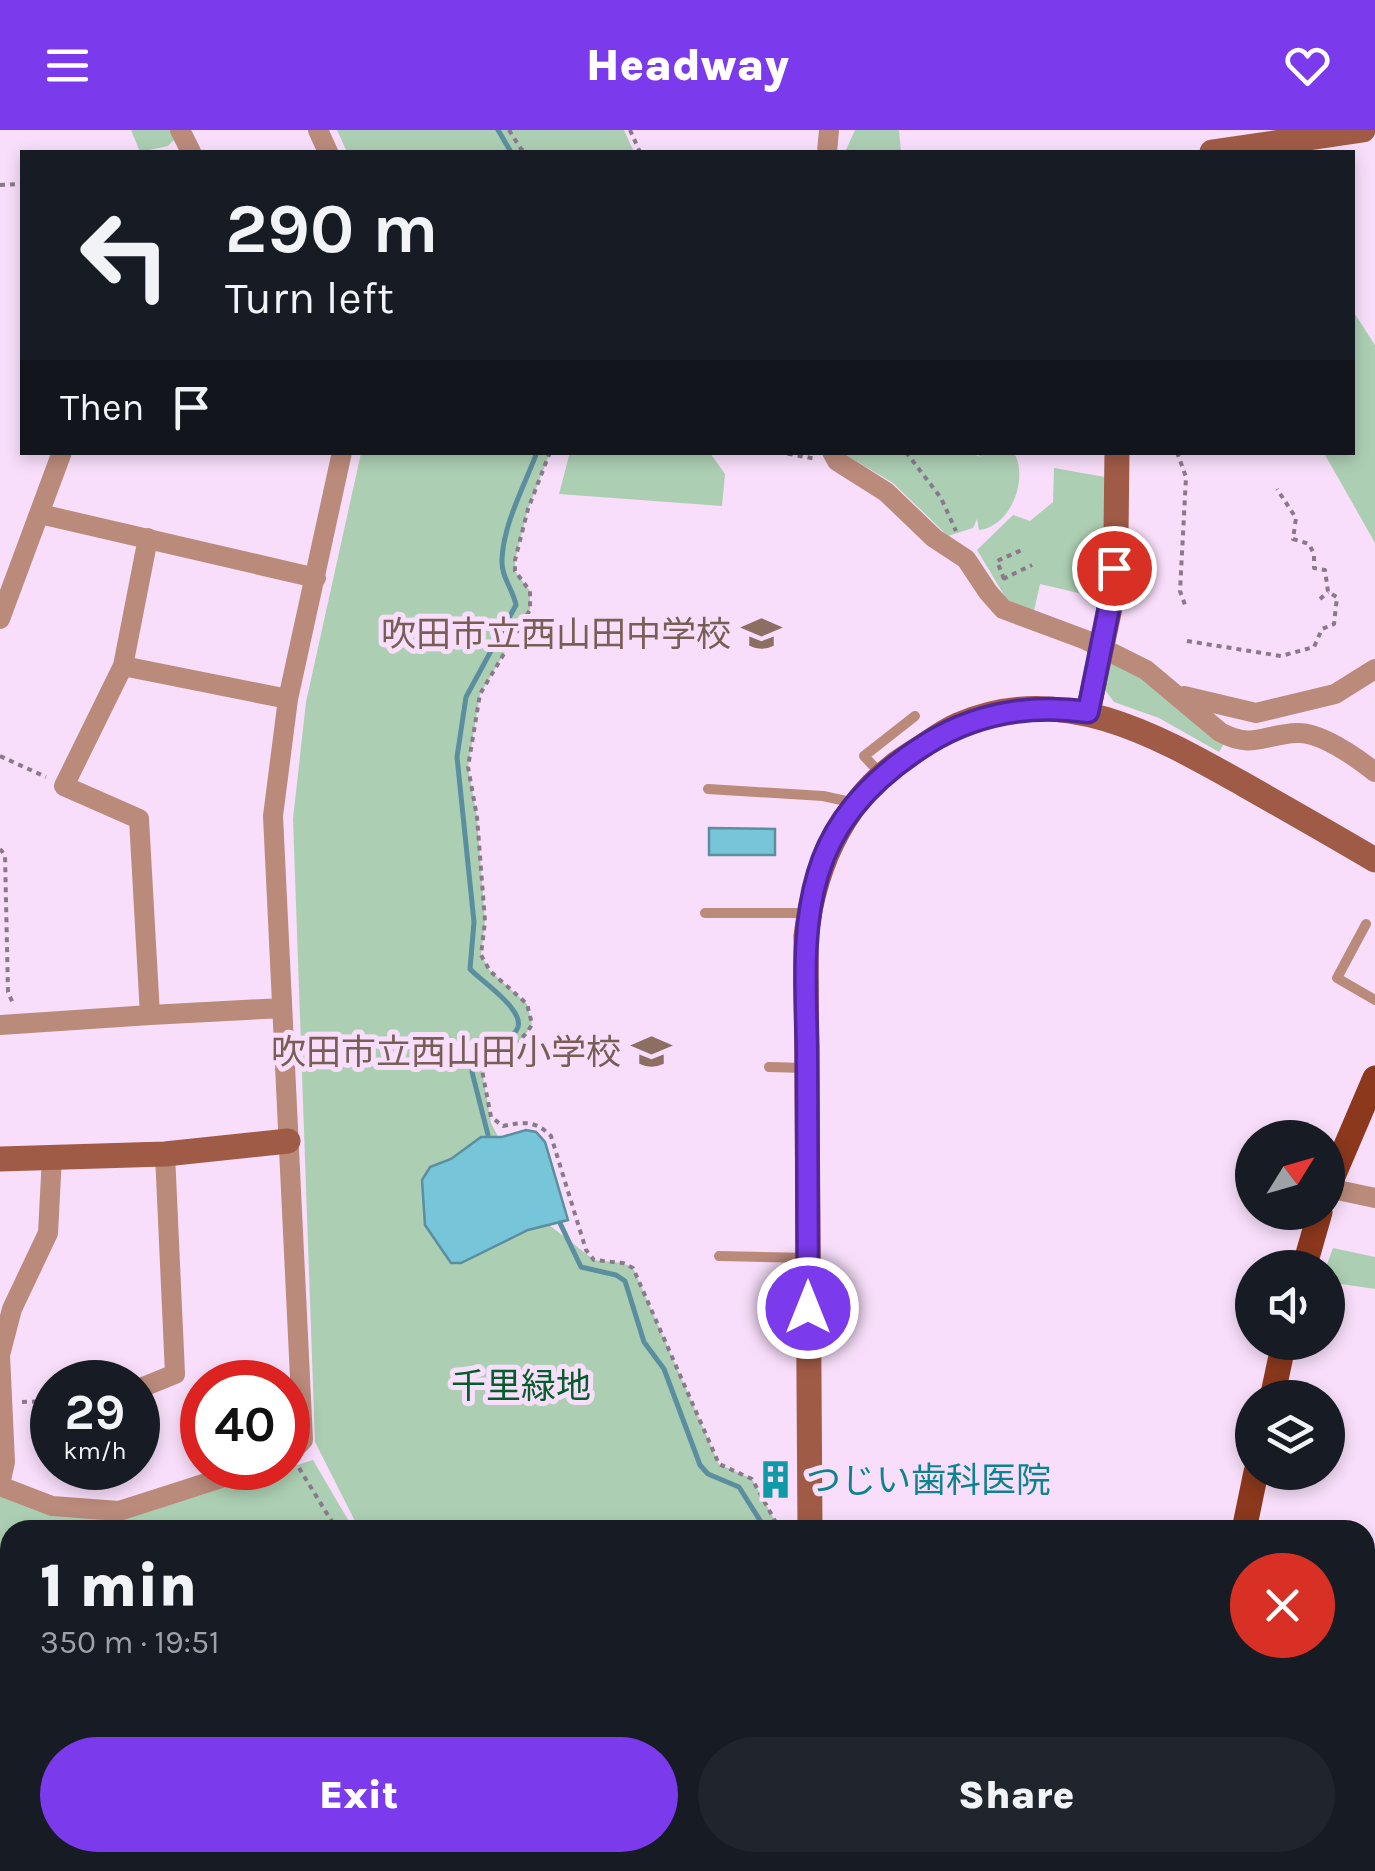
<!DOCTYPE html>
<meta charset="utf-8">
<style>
:root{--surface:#171b24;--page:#20242c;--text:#f1f3f6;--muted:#9ea1a6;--accent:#7c3aed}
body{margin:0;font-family:Karla,"Noto Sans JP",sans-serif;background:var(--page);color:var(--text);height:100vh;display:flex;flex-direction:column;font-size:38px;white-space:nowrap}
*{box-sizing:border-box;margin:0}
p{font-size:32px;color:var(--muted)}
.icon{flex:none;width:55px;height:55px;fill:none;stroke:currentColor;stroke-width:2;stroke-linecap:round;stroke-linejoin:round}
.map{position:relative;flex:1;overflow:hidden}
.sheet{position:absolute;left:0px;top:1390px;width:1375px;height:352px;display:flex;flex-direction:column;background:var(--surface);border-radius:30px 30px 0 0;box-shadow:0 5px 15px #0003}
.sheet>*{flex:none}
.banner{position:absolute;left:20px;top:20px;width:1335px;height:305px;border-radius:0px;box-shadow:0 5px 15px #0003;background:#171b24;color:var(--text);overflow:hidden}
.needle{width:65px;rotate:53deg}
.buttons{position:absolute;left:1235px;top:990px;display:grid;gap:20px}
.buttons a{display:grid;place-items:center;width:110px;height:110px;border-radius:50%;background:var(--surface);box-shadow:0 5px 15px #0003;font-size:50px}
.speed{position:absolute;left:30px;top:1230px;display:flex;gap:20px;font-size:50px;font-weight:700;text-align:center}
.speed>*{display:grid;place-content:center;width:130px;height:130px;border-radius:50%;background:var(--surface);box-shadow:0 5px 15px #0003;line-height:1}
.speed small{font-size:25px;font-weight:400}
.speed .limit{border:15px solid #d22;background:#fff;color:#111}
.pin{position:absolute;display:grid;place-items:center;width:85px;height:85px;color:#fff;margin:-42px;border:5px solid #fff;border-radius:50%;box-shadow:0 2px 10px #0007}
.me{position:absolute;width:110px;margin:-55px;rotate:0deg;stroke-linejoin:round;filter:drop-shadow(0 0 8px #0008)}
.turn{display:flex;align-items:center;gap:35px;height:210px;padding:0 40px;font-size:45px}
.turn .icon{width:130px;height:130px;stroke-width:2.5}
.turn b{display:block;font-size:70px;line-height:85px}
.then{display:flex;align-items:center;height:95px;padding:0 40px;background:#0003;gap:20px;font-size:38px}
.round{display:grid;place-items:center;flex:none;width:105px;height:105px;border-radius:52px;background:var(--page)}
.overview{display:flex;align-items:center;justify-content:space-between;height:170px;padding:0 40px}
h1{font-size:60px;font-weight:800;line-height:75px}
.action{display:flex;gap:20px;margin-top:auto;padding:20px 40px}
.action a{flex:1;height:115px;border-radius:60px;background:var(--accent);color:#fff;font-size:40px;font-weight:800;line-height:115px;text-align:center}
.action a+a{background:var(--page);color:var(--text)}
header{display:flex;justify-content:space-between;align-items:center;height:130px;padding:0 40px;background:var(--accent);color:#fff;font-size:45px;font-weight:800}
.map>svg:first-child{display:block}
</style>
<header><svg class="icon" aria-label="menu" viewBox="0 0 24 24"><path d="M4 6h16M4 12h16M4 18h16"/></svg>Headway<svg class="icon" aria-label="heart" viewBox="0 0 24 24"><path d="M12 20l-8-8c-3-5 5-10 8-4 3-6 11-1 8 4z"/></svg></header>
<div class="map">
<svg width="1375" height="1741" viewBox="0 0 1375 1741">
<rect width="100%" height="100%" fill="#f8defa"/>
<path fill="#eadcc9" d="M830,1732H1033L1034,1741H828Z"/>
<path fill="#accfb3" d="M131,0H175L174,10L168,16L140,22Z
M337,0H624L634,22H347Z
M855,0H899L901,22H845Z
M1353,181L1375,215V413L1324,323L1352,322Z
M570,322L710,323L725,344L722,376L559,364Z
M966,322L981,327L975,323H1014C1029,348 1011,397 979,400L977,389L973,398L948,406L893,353L843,323Z
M361,323H550L528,379L515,430V441L530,461V480L480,564L468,637L477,687L485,791L481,825L490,841L527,874L532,894C520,919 495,918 482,940L491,993L539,1087L594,1130L623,1133L633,1138L719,1334L752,1349L780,1400H374L358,1397L315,1312L293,689L306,572Z
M1054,338L1105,347L1104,409L1096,467L1040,454L1034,481L1007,470L977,420L1013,385L1030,391L1053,372Z
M1110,532L1130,540L1225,612L1219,622L1159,588L1114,572L1105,560Z
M1333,1118L1375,1127V1159L1328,1152L1326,1137Z
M313,1330L354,1400H10V1732L550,1733L541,1741H0V1366L118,1391Z"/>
<path fill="#77c5d8" stroke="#5b8f9f" stroke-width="2.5" d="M709,698L775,699V725H709Z
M526,1000L536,1002L545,1012L568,1090L528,1100L461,1133H451L425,1095L422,1050L430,1037L451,1029L481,1007H502Z"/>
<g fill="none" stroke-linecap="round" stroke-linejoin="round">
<path stroke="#5b8f9f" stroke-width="5" d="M498,0L511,22
M488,1005L472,942L474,928C486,918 507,912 516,901C530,883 482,852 470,839L474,792L457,627L466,567L516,475C513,459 501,447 502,430C503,394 525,355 537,322
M560,1093L581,1137L616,1145L625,1151L644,1212L664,1239L700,1335L708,1344L739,1357L766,1400"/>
<path stroke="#8a798b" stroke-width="4" stroke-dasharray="5 5" stroke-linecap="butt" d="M509,0L521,19L527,22
M630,0L640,22
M0,55L22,54
M550,322L528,379L515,430V441L530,461V480L480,564L468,637L477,687L485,791L481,825L490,841L527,874L532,894C520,919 495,918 482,940L491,987L503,996C524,992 535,990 551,1006L586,1120L594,1130L623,1133L633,1138L719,1334L752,1349L780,1400
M778,322L817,329
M906,322L941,368L956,401
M1177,322L1186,347L1180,461L1185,475
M1003,449L1032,435
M1004,449L997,431L1024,419
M1320,469L1328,462
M1187,511L1281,526L1314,517L1322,499L1334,494L1337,467L1328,462L1325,440L1314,438V424L1309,414L1293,409L1296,388L1277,359
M0,626L46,647
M0,719L5,725L8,862L14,876
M22,1272L52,1271
M299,1338L337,1400
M0,1609H10
M111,1732L116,1741
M451,1732L452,1741
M424,1741L426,1732
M527,1741L537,1732"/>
<path stroke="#ba8a7b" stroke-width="10" d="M881,644L864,626L915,586
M708,659L823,666L855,673
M705,783H808
M1366,794L1337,848L1375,870
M769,937L806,938
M719,1126L808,1128"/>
<path stroke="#ba8a7b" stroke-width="20" d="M180,0L191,22
M318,0L328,22
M827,22L829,0
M832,322L837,331L886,362L934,408L966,429L988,462L1003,479L1086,510L1146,540L1220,602C1253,620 1264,604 1297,603C1321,602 1357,628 1375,642
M40,384L316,448
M0,489L62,322
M123,536L148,408
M1184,566L1256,583L1335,564L1375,539
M282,878L150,885L139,689L64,656L123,536L288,569
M0,895L150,885
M1328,1058L1375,1068
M138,1259L175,1244L165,1024
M288,1326L303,1310L273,686L288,569L342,322
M0,1354L5,1332L0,1225L12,1179L48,1103L52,1027
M0,1356L52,1376L119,1381L253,1338
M1365,1704L1375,1706
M1371,1741L1375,1737"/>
<path stroke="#a05b46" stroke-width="25" d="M1212,22L1363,0
M1088,582L1111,473L1116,403L1117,322
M0,1029L165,1024L288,1011
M810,1400L806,806C815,731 847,663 912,623C927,614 942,602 958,595C1060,550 1156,605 1243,654C1287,679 1331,704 1375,730
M1047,1732L1048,1741
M806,1741L808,1732"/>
<path stroke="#8b381d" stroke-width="25" d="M1328,1058L1375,948
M1304,1138L1320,1082
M1272,1268L1284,1212
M1244,1400L1256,1342
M1194,1732L1195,1741"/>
</g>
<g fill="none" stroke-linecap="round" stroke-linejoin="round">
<defs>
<path id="route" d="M808,1178C808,1092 807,1005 807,919C806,861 801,800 818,744C835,685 878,644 928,613C977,583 1031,574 1088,582L1110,473L1114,438"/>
</defs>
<use href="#route" stroke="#51269a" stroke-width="25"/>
<use href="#route" stroke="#7c3aed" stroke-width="18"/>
</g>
<defs>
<symbol id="school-bare" viewBox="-9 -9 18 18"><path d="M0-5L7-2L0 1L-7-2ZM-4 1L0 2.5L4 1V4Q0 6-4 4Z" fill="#8d6e63" stroke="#f8defa" stroke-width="2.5" paint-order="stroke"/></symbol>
<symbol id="building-bare" viewBox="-9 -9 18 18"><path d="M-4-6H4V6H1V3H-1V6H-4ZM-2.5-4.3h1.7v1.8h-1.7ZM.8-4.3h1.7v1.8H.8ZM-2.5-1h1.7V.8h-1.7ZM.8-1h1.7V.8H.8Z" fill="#0f9aa8" stroke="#f8defa" stroke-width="2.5" paint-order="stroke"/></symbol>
</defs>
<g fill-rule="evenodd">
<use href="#school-bare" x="734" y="476" width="55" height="55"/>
<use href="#school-bare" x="624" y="894" width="55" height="55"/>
<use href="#building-bare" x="748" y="1322" width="55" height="55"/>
</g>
<g text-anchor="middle" stroke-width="10" stroke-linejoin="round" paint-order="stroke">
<g font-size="35" fill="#785e54" stroke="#f8defa" text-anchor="end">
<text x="731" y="516">吹田市立西山田中学校</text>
<text x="621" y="934">吹田市立西山田小学校</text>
</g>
<g font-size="35" fill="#045d2a" stroke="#f8defa">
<text x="521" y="1268">千里緑地</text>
</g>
<g font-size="35" fill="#0d838f" stroke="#f8defa" text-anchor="start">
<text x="806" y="1362">つじい歯科医院</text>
</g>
</g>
</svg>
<div class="buttons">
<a><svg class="needle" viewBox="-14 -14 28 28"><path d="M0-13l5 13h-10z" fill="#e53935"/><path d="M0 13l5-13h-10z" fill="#9ea1a6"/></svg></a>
<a><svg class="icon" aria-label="sound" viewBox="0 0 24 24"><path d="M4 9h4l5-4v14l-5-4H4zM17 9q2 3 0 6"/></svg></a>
<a><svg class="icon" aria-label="layers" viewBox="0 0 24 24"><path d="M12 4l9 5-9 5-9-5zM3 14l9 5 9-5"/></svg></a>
</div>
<div class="speed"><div>29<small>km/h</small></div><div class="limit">40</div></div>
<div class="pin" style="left:1114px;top:438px;background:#d93025"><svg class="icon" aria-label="arrive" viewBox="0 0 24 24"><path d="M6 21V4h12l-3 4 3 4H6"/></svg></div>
<svg class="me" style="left:808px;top:1178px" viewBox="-20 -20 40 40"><circle r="17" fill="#7c3aed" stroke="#fff" stroke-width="3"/><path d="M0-11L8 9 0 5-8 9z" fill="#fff"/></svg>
<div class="banner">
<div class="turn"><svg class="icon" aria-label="left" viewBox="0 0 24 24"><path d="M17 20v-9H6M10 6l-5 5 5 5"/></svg><div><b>290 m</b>Turn left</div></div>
<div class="then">Then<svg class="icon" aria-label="arrive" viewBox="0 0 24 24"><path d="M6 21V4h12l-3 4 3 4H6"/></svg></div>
</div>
<section class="sheet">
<div class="overview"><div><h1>1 min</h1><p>350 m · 19:51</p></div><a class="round" style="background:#d93025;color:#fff"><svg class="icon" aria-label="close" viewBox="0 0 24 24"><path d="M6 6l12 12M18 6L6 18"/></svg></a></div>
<div class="action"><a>Exit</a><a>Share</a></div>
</section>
</div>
